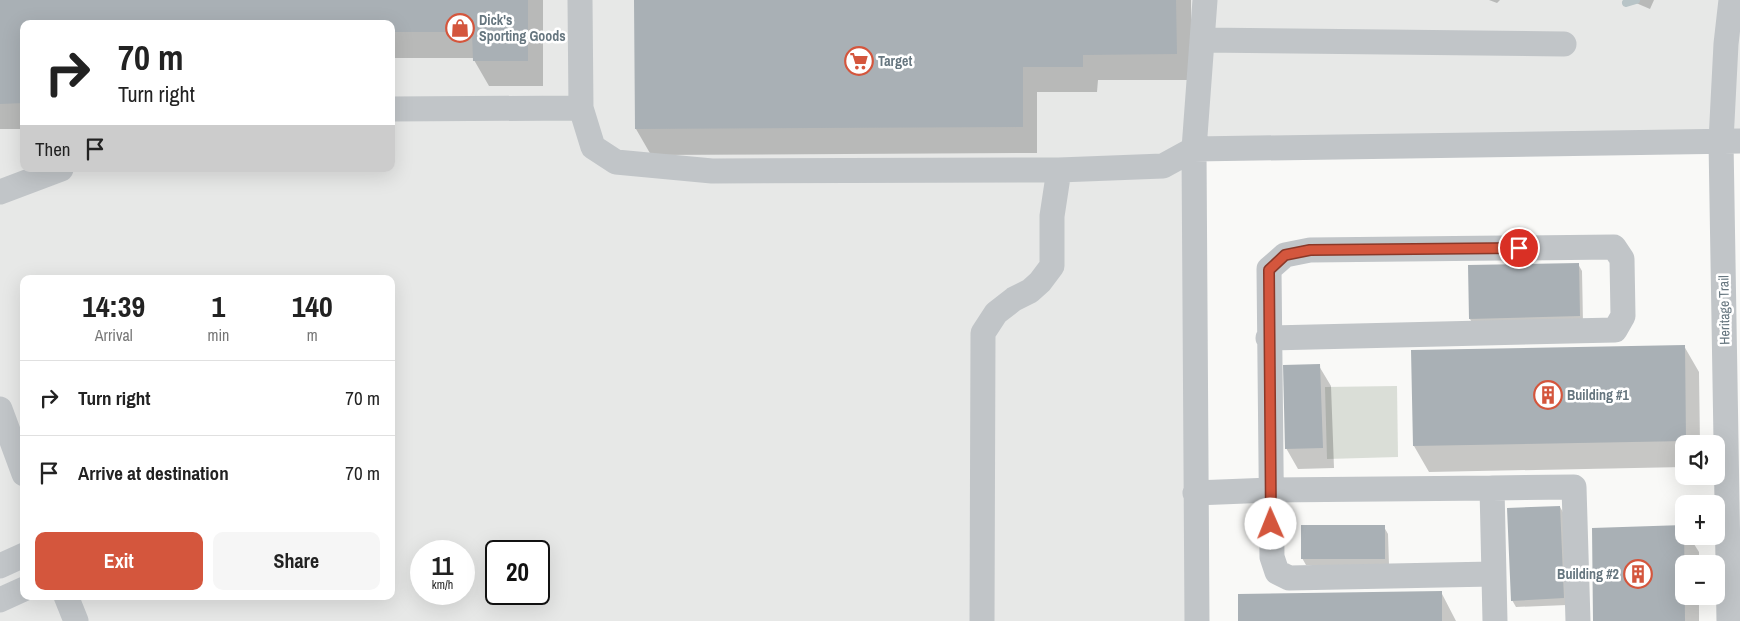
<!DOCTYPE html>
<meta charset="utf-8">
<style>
:root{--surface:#fff;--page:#f6f6f6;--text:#222;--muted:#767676;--line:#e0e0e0;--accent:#d4563d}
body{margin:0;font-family:"Archivo Narrow",sans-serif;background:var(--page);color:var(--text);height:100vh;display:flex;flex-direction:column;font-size:19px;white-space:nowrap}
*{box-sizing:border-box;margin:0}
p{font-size:16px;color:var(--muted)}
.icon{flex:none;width:28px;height:28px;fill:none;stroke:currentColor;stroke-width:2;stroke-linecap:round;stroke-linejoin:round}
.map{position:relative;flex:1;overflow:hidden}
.sheet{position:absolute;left:20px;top:275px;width:375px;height:325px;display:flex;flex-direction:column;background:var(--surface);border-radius:10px;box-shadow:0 5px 20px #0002}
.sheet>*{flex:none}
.guide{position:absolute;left:20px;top:20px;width:375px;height:152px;border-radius:10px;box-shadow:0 5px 20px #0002;background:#fff;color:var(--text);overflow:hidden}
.buttons{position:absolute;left:1675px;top:435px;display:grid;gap:10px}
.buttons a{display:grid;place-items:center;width:50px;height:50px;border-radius:10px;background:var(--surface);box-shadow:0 5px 20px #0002;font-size:25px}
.speed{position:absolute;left:410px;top:540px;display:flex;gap:10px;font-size:25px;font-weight:700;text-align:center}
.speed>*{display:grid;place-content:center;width:65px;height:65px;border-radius:50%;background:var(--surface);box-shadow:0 5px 20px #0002;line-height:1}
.speed small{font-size:12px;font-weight:400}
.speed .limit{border:2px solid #111;border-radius:8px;background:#fff;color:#111}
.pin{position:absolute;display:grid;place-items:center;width:42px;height:42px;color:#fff;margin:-21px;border:2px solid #fff;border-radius:50%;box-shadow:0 1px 5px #0007}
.me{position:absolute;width:55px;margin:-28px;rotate:359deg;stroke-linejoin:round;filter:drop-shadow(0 0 4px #0008)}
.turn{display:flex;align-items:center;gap:18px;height:105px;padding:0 15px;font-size:22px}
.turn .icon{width:65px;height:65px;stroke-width:2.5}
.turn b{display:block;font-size:35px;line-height:42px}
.then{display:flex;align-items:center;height:48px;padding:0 15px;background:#0003;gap:10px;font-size:19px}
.eta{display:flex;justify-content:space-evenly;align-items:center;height:85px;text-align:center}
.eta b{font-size:30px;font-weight:700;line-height:35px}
.button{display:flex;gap:10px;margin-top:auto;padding:10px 15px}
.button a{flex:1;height:58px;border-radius:10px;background:var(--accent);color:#fff;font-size:20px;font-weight:700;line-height:58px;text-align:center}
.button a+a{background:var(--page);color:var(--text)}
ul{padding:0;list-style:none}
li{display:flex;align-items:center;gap:15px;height:75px;padding:0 15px;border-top:1px solid var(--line)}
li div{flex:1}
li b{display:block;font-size:19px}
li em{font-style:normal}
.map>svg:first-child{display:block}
</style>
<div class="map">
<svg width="1740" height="621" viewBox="0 0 1740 621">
<rect width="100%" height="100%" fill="#f9f9f7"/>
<path fill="#e7e8e7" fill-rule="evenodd" d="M0,0H1740V143L1194,149L1199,621H0ZM24,24H391V169H24ZM24,279H391V596H24ZM421,551H464V594H421ZM496,551H539V594H496Z"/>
<path fill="#daded7" d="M1397,386L1398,457L1327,459L1325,387Z"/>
<path fill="#0003" d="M0,0H543V86H489L474,60V58H391V24H24V129H0Z
M635,0H1191V80H1098L1097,92H1037V153L651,155L636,129Z
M1489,0H1500L1497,3Z
M1629,0H1654L1650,9Z
M1578,264L1582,271L1583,323L1474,326L1470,319Z
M1684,346L1699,372L1700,444H1684V467L1429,472L1414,446Z
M1319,366L1331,386L1334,468L1298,469L1286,448Z
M1560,507L1564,514L1567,605L1516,607L1512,600Z
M1384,527L1388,534L1389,565H1306L1302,558Z
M1684,536H1689L1699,552V564H1684V596H1699V621H1594Z
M1441,592L1456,621H1239Z"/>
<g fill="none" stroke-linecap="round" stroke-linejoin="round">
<path stroke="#b8c4c7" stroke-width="8" d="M1626,3L1636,0"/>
</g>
<path fill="#a9b0b5" d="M0,0H528V61H473L472,32H391V24H24V103L0,104Z
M634,0H1176L1177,54L1083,55V67H1023V127L635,129Z
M1579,263L1580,316L1469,319L1468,265Z
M1685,345L1686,441L1413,446L1411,350Z
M1320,364L1323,448L1285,449L1283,365Z
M1560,506L1564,598L1511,601L1507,508Z
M1301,525H1385V559H1301Z
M1684,525L1685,621H1593L1592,528Z
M1442,591V621H1238V594Z"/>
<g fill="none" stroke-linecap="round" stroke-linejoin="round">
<path stroke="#c1c5c8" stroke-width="25" d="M1202,40L1564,44
M581,108L593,147L616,162L712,171L1059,170
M391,109L581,108L580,0
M0,192L61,169
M1268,338L1615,330L1623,316L1622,259L1614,247L1310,250L1285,255L1269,269L1272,557L1277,572L1289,578L1493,574
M0,409L24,474
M1492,488L1574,487L1578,621
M1195,493L1271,490L1492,488L1495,621
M0,566L24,555
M66,596L76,621
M0,600L24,589
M982,621L983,333L996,313L1014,299L1030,291L1040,282L1052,266V216L1059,170L1163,166L1194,149L1740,141
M1197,621L1194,149L1205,0
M1729,621L1721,141L1726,44L1731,0"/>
</g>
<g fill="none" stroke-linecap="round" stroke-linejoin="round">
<defs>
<path id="route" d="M1271,524L1269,270L1285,255L1310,250L1519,248"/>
</defs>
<use href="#route" stroke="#8a3828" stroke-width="12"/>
<use href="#route" stroke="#d4563d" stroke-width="9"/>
</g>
<defs>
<symbol id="shop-ring" viewBox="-11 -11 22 22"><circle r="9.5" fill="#fff" stroke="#d4563d" stroke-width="1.5"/><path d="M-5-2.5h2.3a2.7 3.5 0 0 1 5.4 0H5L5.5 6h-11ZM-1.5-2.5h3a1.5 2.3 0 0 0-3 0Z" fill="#d4563d"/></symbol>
<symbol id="supermarket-ring" viewBox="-11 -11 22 22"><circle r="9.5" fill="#fff" stroke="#d4563d" stroke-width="1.5"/><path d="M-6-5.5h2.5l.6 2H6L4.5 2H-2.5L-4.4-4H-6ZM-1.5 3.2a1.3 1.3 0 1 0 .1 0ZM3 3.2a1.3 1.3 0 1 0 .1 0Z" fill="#d4563d"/></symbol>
<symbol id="building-ring" viewBox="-11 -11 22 22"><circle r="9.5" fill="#fff" stroke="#d4563d" stroke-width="1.5"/><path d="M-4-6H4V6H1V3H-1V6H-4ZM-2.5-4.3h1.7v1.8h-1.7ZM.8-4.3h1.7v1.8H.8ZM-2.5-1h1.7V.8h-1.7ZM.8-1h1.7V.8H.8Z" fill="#d4563d"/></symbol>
</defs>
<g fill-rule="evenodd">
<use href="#shop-ring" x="444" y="12" width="32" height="32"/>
<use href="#supermarket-ring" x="843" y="45" width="32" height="32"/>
<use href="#building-ring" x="1532" y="379" width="32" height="32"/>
<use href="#building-ring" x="1622" y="558" width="32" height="32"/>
</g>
<g text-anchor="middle" stroke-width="5" stroke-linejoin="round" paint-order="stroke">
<g font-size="14" font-weight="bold" fill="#66767f" stroke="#fff" text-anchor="start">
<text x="479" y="25">Dick's<tspan x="479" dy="16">Sporting Goods</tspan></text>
<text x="878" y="66">Target</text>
<text x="1567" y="400">Building #1</text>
<text x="1619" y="579" text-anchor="end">Building #2</text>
</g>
<g font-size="14" fill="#66767f" stroke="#fff">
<text transform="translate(1724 310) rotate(-91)" y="5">Heritage Trail</text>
</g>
</g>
</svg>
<div class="buttons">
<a><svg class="icon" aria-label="sound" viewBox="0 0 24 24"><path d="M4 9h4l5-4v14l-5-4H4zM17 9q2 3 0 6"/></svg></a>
<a>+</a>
<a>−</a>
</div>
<div class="speed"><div>11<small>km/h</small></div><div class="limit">20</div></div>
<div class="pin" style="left:1519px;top:248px;background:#d93025"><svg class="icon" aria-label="arrive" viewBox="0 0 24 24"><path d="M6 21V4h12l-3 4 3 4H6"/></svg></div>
<svg class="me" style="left:1271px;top:524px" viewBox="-20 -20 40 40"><circle r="19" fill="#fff"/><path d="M0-13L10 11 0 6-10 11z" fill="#d4563d"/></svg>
<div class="guide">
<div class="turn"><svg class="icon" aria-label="right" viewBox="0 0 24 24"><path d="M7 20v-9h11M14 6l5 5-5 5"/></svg><div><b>70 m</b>Turn right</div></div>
<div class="then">Then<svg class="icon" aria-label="arrive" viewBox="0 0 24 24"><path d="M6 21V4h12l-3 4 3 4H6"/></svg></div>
</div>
<section class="sheet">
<div class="eta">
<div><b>14:39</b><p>Arrival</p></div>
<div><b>1</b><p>min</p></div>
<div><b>140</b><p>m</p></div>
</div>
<ul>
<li><svg class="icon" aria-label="right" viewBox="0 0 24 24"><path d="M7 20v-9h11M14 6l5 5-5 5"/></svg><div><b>Turn right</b></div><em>70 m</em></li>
<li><svg class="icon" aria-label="arrive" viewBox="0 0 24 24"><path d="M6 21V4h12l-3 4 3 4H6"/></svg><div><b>Arrive at destination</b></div><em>70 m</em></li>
</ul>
<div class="button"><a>Exit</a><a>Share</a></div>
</section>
</div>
